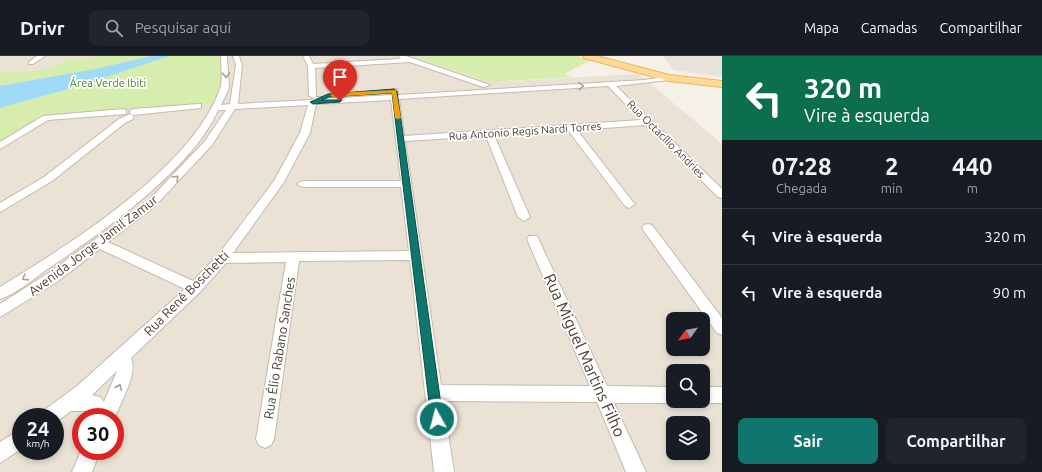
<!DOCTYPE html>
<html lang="pt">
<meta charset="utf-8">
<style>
:root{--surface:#171b24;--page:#20242c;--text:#f1f3f6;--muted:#9ea1a6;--line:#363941;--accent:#0f766e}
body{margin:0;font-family:Ubuntu,sans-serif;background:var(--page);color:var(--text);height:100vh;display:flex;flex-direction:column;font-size:15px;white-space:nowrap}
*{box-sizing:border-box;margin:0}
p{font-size:13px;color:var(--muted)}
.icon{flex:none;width:22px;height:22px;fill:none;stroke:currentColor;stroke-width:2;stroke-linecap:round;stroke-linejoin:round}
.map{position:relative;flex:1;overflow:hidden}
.drawer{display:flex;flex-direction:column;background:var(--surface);width:320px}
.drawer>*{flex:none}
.hud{background:#0b6e4f;color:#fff;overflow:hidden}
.needle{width:26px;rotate:237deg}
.buttons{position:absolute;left:666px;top:256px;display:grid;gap:8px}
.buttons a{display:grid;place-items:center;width:44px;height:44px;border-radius:8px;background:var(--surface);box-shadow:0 2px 6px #0003;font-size:20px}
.speed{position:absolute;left:12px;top:352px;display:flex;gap:8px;font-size:20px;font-weight:700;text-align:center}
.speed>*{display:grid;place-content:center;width:52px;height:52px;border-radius:50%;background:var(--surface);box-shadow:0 2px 6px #0003;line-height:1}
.speed small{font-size:10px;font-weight:400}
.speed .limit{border:6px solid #d22;background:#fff;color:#111}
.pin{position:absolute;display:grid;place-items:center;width:34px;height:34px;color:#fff;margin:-41px -17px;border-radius:50% 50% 50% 0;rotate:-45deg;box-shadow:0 0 4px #0007}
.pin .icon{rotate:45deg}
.me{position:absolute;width:44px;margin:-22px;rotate:353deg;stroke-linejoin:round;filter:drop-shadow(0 0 3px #0008)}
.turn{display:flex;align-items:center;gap:14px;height:84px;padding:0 16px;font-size:18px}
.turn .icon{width:52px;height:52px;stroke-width:2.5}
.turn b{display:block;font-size:28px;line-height:34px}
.eta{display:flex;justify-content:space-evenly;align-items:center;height:68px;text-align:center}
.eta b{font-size:24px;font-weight:600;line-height:28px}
.cta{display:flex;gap:8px;margin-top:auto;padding:8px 16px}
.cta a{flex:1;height:46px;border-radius:8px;background:var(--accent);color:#fff;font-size:16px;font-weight:600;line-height:46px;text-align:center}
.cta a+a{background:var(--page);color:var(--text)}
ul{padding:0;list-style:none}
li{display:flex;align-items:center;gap:12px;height:56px;padding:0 16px;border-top:1px solid var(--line)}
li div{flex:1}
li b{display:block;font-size:15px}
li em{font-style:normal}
header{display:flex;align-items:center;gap:24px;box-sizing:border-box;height:56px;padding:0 20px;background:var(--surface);border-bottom:1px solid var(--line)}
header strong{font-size:19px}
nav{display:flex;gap:22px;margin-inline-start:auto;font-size:14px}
.search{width:280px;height:36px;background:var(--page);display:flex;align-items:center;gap:10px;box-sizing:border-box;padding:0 14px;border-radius:8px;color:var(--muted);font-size:15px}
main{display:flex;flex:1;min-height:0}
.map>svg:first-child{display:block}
</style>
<header>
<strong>Drivr</strong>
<div class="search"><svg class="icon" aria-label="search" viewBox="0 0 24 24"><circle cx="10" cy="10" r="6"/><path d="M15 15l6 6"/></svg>Pesquisar aqui</div>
<nav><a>Mapa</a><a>Camadas</a><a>Compartilhar</a></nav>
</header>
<main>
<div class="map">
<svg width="722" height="416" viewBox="0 0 722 416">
<rect width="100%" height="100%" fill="#f5f0e8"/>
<path fill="#eae2d5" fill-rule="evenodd" d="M0,0H412L490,26L639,18L722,88V416H0ZM673,263H703V293H673ZM673,315H703V345H673ZM21,361H55V395H21ZM81,361H115V395H81ZM673,367H703V397H673Z"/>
<path fill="#e8e2dd" d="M663,0H722V21L674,14Z"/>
<path fill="#d6edad" d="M105,0H220C224,18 220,32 214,48L54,57L46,59L0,86V15L21,17L45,13L56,10L71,1L78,3Z
M412,0H577L591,4L564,18L573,21L489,26Z"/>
<path fill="#9fdbf7" d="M152,0H169L86,28L0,52V30L95,13Z"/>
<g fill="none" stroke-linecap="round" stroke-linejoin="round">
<defs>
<path id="minor" d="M37,0H45L33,8H29V6Z
M221,0H227L229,32L221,49L230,48L236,9L233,0H239L242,9L238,48L311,44L315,42L309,40L308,10L303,0H309L313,8L400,3L399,0H406L490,29L483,31L410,6L315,12L316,41H322L323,43L391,39L390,35L394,33H397L398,39L644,24L672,20V24H669L616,30L722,133V142L718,141L646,69L577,74L633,146L635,148L629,152L625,150L568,74L494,79L530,161L524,165L518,161L486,80L405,85L441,329L590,330L527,183L529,180H537L607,330L673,331V345H678L673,347H614L646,416H626L597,346L443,345L454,416H434L410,204L299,205L274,383L271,389L265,392L259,389L256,383L286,206L226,207L200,236L131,302C138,317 121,346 115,361H93L90,355H71L55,367V361H40L43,355L77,330L185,233L100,193L57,226L0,261V248L47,218L147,146L205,85L226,54H218C192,114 100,178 46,214C32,224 16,238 0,243V231C70,188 191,113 220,33C223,24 221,10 221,0ZM608,30L641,64L404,80L399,43ZM391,44L401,125H302L297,128L302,131H401L409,195L233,197L284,126L310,77L316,48ZM308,49L300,77L274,125L218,199L193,225L108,186L155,150L212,89L235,53ZM117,315L104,346L100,341L92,339Z
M198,48H201V52L133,59L129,56L133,53Z
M123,53L126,54V58L48,64L0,93V86L43,60Z
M130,58L133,59V63L125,67L52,125L0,156V147L44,121L119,63Z
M648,168L652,169L722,262V279L717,277L644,175L642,172L644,169Z
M703,331H722V347H703L698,345H703Z
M21,373V393L0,407V386Z
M81,395H100L92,416H72Z"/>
<path id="major" d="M583,0H597L669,19L722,25V31L669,25L584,2Z"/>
</defs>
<use href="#minor" stroke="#c5baac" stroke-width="2"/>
<use href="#major" stroke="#efb65d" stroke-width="2"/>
<use href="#minor" fill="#fff" fill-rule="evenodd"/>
<use href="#major" fill="#ffd997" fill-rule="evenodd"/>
</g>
<defs><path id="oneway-chevron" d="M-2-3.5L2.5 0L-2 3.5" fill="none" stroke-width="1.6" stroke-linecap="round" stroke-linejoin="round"/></defs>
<g stroke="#a4a09a">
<use href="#oneway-chevron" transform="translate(226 19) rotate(88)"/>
<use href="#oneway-chevron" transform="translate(581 30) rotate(-3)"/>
<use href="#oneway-chevron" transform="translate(176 122) rotate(-46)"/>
<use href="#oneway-chevron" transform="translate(25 222) rotate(148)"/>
<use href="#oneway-chevron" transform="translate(119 331) rotate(-67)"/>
</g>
<path fill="#0f766e" stroke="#0a4d48" d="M394,33L397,35L443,363L441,367L437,369L433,367L431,363L392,37L329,41L322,44H342L340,46L313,48L310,46L328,38Z"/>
<path fill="#f59e0b" d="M396,34L401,62L398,63L395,62L392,37L333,41L330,39L333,37Z"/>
<g text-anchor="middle" stroke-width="3.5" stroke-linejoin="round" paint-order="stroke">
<g font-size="11" fill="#4f8123" stroke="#fff">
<text x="108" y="31">Área Verde Ibiti</text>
</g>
<g font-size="11" fill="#4a4036" stroke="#fff">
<text transform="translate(525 75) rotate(-4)" y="4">Rua Antonio Regis Nardi Torres</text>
<text transform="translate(666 83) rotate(45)" y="4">Rua Octacílio Andries</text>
</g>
<g font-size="13" fill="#4a4036" stroke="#fff">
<text transform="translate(93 189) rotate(-37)" y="5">Avenida Jorge Jamil Zamur</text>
<text transform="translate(186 237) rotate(-45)" y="5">Rua Renê Boschetti</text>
<text transform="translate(279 292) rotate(-81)" y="5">Rua Élio Rabano Sanches</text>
</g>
<g font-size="16" fill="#4a4036" stroke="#fff">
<text transform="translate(585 299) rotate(66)" y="6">Rua Miguel Martins Filho</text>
</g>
</g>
</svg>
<div class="buttons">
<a><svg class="needle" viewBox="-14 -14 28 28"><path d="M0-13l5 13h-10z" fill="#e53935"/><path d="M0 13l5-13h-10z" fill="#9ea1a6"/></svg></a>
<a><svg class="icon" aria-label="search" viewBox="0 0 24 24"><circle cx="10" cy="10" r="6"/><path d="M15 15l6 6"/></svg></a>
<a><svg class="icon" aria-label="layers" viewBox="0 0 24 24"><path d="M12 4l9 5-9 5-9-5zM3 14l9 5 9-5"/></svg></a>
</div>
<div class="speed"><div>24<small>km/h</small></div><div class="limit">30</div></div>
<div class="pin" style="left:340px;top:45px;background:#d93025"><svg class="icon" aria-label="arrive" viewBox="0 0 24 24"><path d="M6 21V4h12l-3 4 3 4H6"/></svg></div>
<svg class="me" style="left:437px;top:363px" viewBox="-20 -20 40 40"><circle r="17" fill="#0f766e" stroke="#fff" stroke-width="3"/><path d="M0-11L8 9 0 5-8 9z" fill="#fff"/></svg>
</div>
<section class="drawer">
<div class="hud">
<div class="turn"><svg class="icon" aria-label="left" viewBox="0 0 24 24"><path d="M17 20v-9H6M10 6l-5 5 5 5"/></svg><div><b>320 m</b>Vire à esquerda</div></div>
</div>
<div class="eta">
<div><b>07:28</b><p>Chegada</p></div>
<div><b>2</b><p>min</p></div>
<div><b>440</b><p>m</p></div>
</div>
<ul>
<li><svg class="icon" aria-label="left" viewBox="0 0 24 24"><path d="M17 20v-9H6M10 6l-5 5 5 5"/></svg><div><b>Vire à esquerda</b></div><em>320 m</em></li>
<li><svg class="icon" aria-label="left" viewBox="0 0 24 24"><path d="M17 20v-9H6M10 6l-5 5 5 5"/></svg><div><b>Vire à esquerda</b></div><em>90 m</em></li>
</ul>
<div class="cta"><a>Sair</a><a>Compartilhar</a></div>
</section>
</main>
